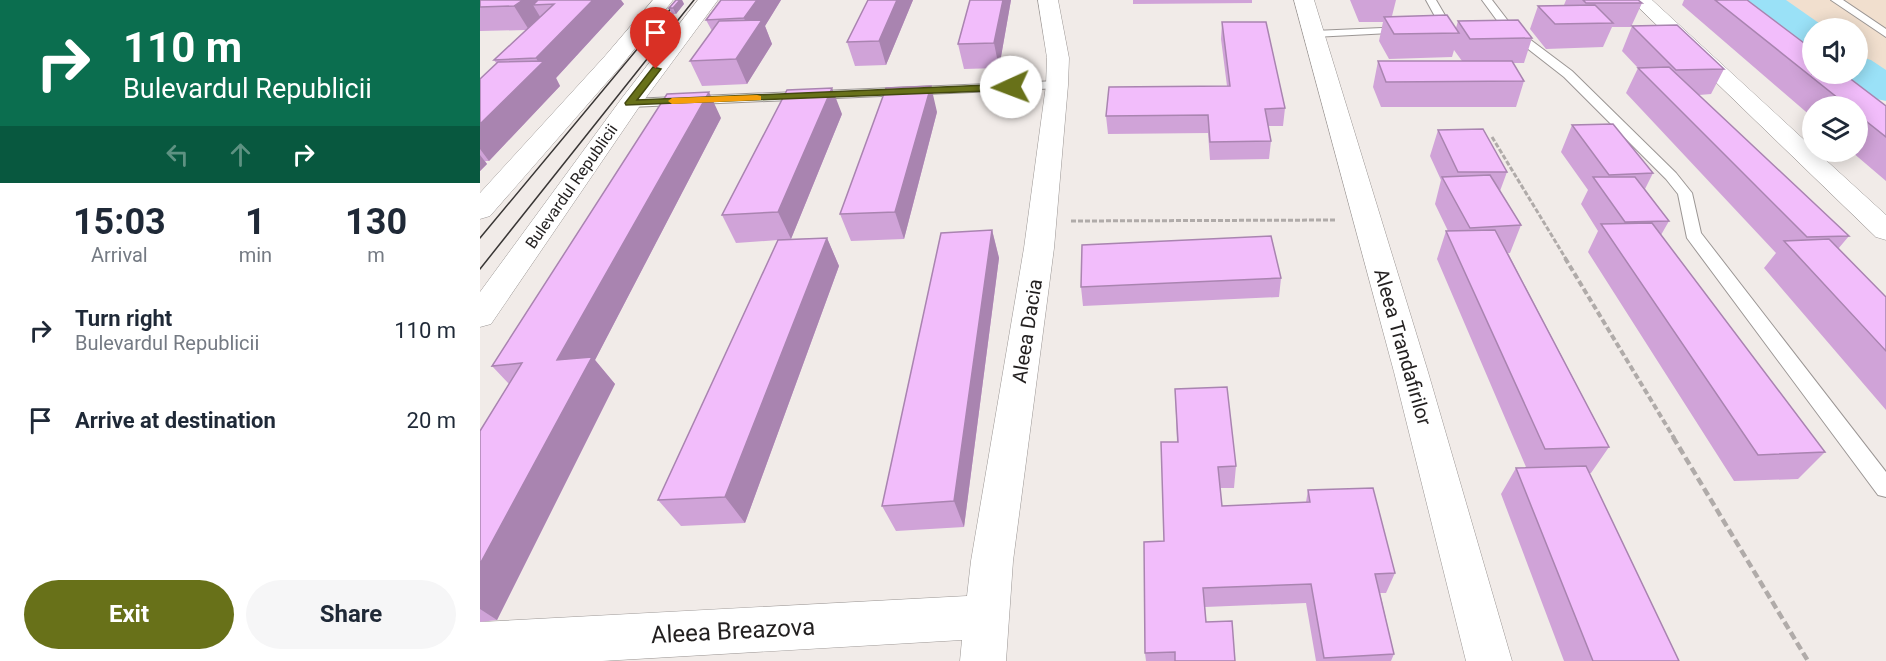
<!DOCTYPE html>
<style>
:root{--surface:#fff;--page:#f6f6f7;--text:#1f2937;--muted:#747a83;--accent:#687119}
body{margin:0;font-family:Roboto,sans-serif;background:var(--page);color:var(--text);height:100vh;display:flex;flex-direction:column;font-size:22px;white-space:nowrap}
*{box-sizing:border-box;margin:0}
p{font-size:20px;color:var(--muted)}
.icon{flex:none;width:33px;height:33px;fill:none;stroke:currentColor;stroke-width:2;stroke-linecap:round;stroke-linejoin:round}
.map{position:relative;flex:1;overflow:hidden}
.drawer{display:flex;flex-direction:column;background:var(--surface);width:480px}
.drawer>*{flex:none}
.top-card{background:#0b6e4f;color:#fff;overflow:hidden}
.buttons{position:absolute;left:1322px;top:18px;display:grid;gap:12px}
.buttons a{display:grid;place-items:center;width:66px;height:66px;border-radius:50%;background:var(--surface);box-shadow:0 3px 15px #0003;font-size:30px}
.pin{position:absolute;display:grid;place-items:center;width:51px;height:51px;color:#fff;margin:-62px -26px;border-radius:50% 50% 50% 0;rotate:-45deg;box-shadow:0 0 6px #0007}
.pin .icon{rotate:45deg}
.me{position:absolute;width:66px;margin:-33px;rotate:268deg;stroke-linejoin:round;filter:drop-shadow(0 0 4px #0008)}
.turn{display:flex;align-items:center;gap:21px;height:126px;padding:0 24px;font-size:27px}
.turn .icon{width:78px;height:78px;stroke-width:2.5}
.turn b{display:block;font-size:42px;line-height:51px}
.lanes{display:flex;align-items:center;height:57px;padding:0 24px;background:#0003;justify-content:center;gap:30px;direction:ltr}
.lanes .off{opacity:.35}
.eta{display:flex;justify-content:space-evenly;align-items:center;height:102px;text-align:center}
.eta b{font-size:36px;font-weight:700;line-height:42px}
.button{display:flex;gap:12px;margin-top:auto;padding:12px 24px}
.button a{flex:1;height:69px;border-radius:36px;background:var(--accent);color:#fff;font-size:24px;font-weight:700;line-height:69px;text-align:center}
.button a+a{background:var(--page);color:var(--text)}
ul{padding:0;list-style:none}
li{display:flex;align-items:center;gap:18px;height:90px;padding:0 24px}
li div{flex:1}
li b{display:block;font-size:22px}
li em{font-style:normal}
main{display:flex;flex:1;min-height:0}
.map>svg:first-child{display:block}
</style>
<main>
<section class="drawer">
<div class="top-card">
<div class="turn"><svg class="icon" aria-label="right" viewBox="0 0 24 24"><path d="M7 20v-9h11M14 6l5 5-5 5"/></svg><div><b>110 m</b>Bulevardul Republicii</div></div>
<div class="lanes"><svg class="icon off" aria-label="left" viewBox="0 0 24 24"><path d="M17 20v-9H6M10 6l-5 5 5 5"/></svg><svg class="icon off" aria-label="ahead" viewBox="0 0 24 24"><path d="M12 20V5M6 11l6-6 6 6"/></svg><svg class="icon" aria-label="right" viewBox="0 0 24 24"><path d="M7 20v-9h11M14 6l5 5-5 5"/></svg></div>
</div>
<div class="eta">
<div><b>15:03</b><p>Arrival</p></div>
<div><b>1</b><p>min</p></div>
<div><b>130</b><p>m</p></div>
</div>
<ul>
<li><svg class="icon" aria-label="right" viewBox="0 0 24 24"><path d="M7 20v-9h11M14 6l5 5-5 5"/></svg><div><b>Turn right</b><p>Bulevardul Republicii</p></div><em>110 m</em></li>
<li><svg class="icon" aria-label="arrive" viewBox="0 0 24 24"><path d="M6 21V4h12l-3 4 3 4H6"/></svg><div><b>Arrive at destination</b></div><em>20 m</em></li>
</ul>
<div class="button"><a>Exit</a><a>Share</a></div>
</section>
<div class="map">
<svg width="1406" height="661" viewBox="0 0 1406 661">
<rect width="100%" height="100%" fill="#f1ebe8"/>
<path fill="#f1dfce" d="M1302,0H1406V87L1377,63V28H1336Z"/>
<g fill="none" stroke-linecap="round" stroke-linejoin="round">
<path fill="#9ae1f7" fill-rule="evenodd" d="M1267,0H1306L1346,28H1332V46L1319,43L1272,7Z
M1377,56L1391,60L1406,70V101L1392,98L1361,74H1377Z"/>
<defs>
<path id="lane" d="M946,0H956L973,29L971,31H963Z
M1002,0H1012L1032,26L1092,71L1196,173L1212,193L1221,233L1406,472V497L1398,495L1207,238L1198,194L1186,179L1084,77L1024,30Z
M1351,0H1363L1406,29V37Z
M925,27L929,28V32L834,37L828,34L834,31Z
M577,81L583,85L581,88L150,107L144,103L150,99Z"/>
<path id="street" d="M558,0H578L589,58L588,85L574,248L533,561L526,661H480L482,640L122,661H0V622L487,596L491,561L544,248L566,85L567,58Z
M814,0H834L948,372L1032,661H986L914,372Z"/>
<path id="secondary" d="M173,0H193L141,66L10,216L0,219V193L125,56Z
M218,0H238L159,107L11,324L0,327V292L142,98Z
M1151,0H1172L1332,147V152H1337L1406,215V240L1396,237Z"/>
</defs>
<use href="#lane" stroke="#9b9694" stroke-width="2"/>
<use href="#street" stroke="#9b9694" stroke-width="1"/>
<use href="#secondary" stroke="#9b9694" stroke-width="1"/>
<path stroke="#b0aba9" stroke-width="3" stroke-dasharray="5 2" stroke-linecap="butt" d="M1012,137L1086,259
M591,221L857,220"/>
<path stroke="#b0aba9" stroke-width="4" stroke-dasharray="6 3" stroke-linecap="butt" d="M1085,258L1194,438"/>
<path stroke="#b0aba9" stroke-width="4.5" stroke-dasharray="8 4" stroke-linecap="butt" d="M1193,437L1328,661"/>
<use href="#lane" fill="#fff" fill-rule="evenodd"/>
<use href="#street" fill="#fff" fill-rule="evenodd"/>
<use href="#secondary" fill="#fff" fill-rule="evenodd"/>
<path stroke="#393635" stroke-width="1.5" d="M0,238L198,0
M0,269L214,0"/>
</g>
<path fill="#d0a3d8" d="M0,0H141L144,4L76,78L80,86L9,161H5L7,164L0,171V79L17,64L14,60L46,30L0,31Z
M196,0H202L204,4L196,14H192L189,8Z
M241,0H301L285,26L292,44L267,84L222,86L210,61L232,31L226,20Z
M388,0H433L406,65L375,66L367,42Z
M490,0H531L519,68L484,69L478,44Z
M653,0H772V3L653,4Z
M870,0H916L912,16L976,28L978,21L1052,38L1044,63H1033L1044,81L1036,107H901L893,87L898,61H982L974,50L972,57L909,59L899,41L903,22H879Z
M1086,0H1158L1162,3L1151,27H1132L1123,47L1066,49L1050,29L1058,6L1084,5Z
M1204,0H1267L1406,106V181L1372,152H1377V106H1332V117L1202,5Z
M742,22L805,108L803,126H788L791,141L789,159L730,160L728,133L628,134L626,116L747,86L741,39Z
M1152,26L1244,69L1231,94L1219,95L1369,236L1358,249L1406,297V410L1284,268L1296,253L1146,93L1158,68L1142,51Z
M457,112L424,239L371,241L360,214Z
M362,114L311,239L347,238L359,266L265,523L201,526L178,500L298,240L256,243L242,215Z
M241,118L115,360L135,384L17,620L0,622V431L29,384L12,366Z
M1092,125L1173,173L1165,189L1189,221L1181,235L1345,452L1318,479L1254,481L1108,252L1118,231L1101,204L1108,190L1081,152Z
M958,130L1027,172L1020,191L1041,225L1030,253H1028L1129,447L1111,473H1109L1199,661H1084L1021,494L1036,468L1046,467L957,259L966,231H968L955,204L961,180L950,156Z
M512,230L519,258L484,527L416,531L402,506Z
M801,278L799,297L603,306L601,287Z
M695,389L756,466L754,488H740L742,506L826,502L828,490L915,573L906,593H900L914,654L911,661H836L826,603L725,607L726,622L755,661H666L665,653L684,541L697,442Z"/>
<path fill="#a984b0" d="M43,0H69L53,5L62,20L49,30L34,6Z
M113,0H141L144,4L76,78L80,86L9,161L0,149V124L60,65L56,58Z
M200,0H202L204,4L196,14L193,8Z
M277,0H301L285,26L292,44L267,84L256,59L271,36L264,18Z
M417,0H433L406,65L399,41Z
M523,0H531L519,68L514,43Z
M451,86L457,112L424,239L415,212Z
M352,88L362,114L311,239L298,212Z
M229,92L241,118L115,360L135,384L17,620L0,609V564L77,360Z
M0,155L7,164L0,171Z
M512,230L519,258L484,527L474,501Z
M347,238L359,266L265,523L245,497Z"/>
<path fill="#f2bdfb" stroke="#a984b0" stroke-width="1.5" d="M0,0H43L34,6L0,7Z
M58,0H113L56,58L14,60L74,4L53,5Z
M196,0H200L193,8H189Z
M241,0H277L264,18L226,20Z
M388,0H417L399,41L367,42Z
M490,0H523L514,43L478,44Z
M1103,0H1158L1162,3H1106Z
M1235,0H1267L1332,49V74H1364L1406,106V137L1377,114V106H1368Z
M1115,5L1133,23L1075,24L1058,6Z
M967,15L979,33L914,34L904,17Z
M282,20L256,59L210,61L239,21Z
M1038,20L1052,38L990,39L978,21Z
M742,22H786L805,108L785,109L791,141L730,142L728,115L626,116L629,87L750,86Z
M1197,25L1244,69L1196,70L1152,26Z
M64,61L0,124V79L18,62Z
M898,61H1032L1044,81L906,82Z
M1189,67L1369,236L1327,237L1158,68Z
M451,86L415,212L360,214L406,88Z
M352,88L298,212L242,215L307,90Z
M229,92L77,360L112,357L0,564V431L42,363L12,366L187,94Z
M1133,124L1173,173L1129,175L1092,125Z
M1003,129L1027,172H978L958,130Z
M1010,175L1041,225L990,228L962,177Z
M1113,177H1155L1189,221L1145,222Z
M1172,223L1345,452L1278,455L1121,224Z
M512,230L474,501L402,506L461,233Z
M1015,230L1129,447L1065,449L966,231Z
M791,236L801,278L601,287L602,245Z
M347,238L245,497L178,500L298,240Z
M1349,239L1406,297V351L1304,241Z
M747,387L756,466L738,467L742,506L830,502L828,490L893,488L915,573L895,574L914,654L844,658L831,584L723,588L726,622L752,621L755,661H695V652L665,653L664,542L684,541L681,442H698L695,389Z
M1106,466L1199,661H1113L1036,468Z"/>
<path fill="#687119" stroke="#444910" stroke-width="1.5" d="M173,67L181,69L157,100L531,84L536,87L531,90L146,105L145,103Z"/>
<path fill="#f59e0b" d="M277,95L281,96V100L192,104L188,101L192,98Z"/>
<g text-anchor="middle" stroke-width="4.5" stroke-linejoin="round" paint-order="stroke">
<g font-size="16" fill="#221f1f" stroke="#fff">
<text transform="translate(91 186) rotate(-55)" y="6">Bulevardul Republicii</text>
</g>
<g font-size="20" fill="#221f1f" stroke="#fff">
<text transform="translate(547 331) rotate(-81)" y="7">Aleea Dacia</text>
<text transform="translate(923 347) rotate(74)" y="7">Aleea Trandafirilor</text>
</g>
<g font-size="24" fill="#221f1f" stroke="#fff">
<text transform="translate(253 631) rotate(-3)" y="8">Aleea Breazova</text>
</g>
</g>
</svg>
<div class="buttons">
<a><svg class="icon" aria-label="sound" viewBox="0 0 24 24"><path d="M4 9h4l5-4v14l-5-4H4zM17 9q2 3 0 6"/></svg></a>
<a><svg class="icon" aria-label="layers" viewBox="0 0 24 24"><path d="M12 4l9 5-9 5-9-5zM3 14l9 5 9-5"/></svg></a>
</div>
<div class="pin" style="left:176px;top:69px;background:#d93025"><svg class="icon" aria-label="arrive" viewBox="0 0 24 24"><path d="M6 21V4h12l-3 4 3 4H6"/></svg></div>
<svg class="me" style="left:531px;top:87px" viewBox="-20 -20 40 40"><circle r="19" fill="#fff"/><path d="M0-13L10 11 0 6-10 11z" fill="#687119"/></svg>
</div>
</main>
